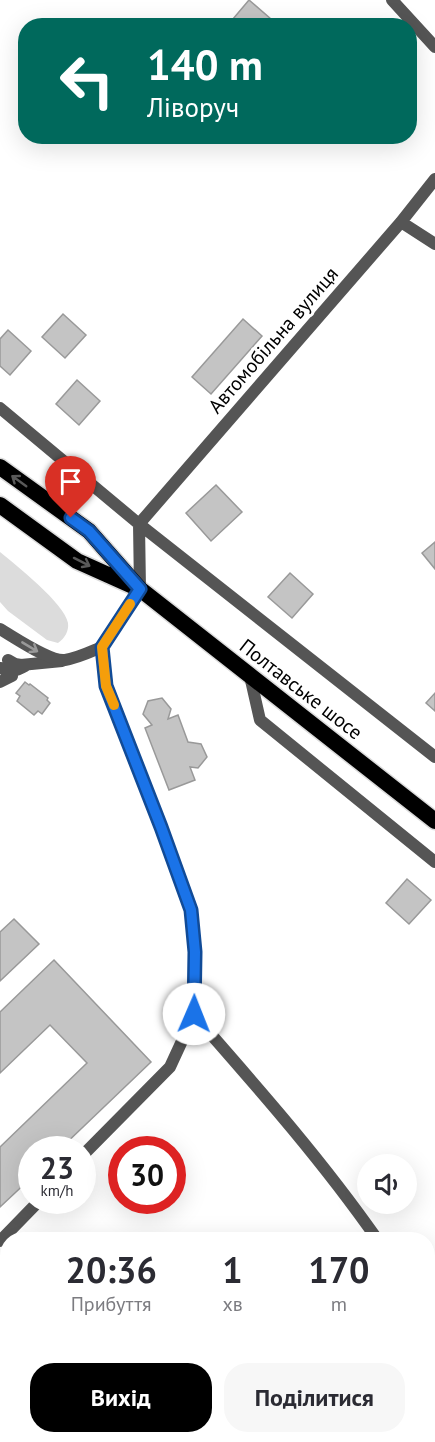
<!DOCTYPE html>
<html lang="uk">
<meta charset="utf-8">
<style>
:root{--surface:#fff;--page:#f7f7f7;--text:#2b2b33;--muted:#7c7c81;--accent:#000}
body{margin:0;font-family:"PT Sans",sans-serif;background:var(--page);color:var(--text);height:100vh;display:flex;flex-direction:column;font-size:22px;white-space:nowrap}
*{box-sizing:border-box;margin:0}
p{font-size:20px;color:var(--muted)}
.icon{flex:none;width:33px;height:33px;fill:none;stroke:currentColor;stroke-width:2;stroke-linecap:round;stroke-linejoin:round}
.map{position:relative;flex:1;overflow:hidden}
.panel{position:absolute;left:0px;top:1232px;width:435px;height:212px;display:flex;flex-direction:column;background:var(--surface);border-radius:24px 24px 0 0;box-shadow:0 6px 24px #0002}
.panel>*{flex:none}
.top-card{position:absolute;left:18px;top:18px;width:399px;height:126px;border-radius:24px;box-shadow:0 6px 24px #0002;background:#00695c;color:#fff;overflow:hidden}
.tools{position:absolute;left:357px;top:1154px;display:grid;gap:12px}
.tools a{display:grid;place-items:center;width:60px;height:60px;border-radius:50%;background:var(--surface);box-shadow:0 6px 24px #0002;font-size:30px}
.speed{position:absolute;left:18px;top:1136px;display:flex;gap:12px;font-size:30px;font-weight:700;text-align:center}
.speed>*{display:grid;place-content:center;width:78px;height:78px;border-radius:50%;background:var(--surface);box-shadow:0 6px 24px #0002;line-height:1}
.speed small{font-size:15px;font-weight:400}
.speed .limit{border:9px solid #d22;background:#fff;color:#111}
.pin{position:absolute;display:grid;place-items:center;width:51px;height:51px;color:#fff;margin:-62px -26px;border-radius:50% 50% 50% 0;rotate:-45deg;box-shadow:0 0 6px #0007}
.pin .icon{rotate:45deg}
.me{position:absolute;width:66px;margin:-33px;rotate:1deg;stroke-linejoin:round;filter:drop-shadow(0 0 4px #0008)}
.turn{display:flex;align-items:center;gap:21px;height:126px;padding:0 30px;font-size:27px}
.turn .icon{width:78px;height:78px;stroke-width:2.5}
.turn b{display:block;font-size:42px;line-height:51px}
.eta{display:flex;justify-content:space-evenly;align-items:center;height:102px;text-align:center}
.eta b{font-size:36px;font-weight:700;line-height:42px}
.primary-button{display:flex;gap:12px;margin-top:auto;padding:12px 30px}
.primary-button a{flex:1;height:69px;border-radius:24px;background:var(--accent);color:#fff;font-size:24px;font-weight:700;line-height:69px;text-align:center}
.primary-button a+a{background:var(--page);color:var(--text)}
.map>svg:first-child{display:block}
</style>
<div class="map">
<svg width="435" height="1442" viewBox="0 0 435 1442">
<rect width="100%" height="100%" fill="#fff"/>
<path fill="#dcdcdc" d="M0,552C16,565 65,604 68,623C69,631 65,638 58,643L47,640L8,611L0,602Z"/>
<path fill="#c4c4c4" stroke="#999" stroke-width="1.5" d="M249,0L279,26H227Z
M63,314L86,335L65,358L42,337Z
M243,319L262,336L211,394L192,377Z
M8,330L31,351L10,375L0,366V339Z
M77,380L100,401L79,425L56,404Z
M216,485L242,512L211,541L186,513Z
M435,542V569L422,553Z
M290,573L313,594L292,618L268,597Z
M25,682L29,685L30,684L48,698L47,700L50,703L42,714L38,711L34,715L17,701L20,696L16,693Z
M435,693V711L426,703Z
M162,698L171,709L168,719L178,715L188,742L201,744L207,757L198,768L190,767L195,780L169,790L145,728L152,725L143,714L148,701Z
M407,879L431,900L409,924L386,903Z
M14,919L39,944L0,981V932Z
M54,960L151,1062L60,1149H32V1177L0,1207V1147L87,1063L50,1025L0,1073V1012Z"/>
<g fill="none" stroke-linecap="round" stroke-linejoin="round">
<defs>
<path id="trunk" d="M0,467L89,531L140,589L435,821
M0,505L77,561L135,587"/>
</defs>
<use href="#trunk" stroke="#dbdbdb" stroke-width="19"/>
<path stroke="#555" stroke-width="12" d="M392,0L435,47
M8,660L15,664L21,665L62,661
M1,668C11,673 16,671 25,666
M0,682L12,676"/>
<path stroke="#555" stroke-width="12" d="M401,222L435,244
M0,408L139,524L435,757
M139,524L401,222L435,179
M0,629C14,637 50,662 65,660C78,658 90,652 102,647
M250,676L260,720L435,862
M194,1015C258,1088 321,1159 377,1239
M82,1156L170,1067L194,1015L195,952L191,910L161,827L107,686L102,647L140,589L139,524
M0,1241L40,1200
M428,1314L435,1326
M0,1365L8,1366
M225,1436L230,1442"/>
<use href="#trunk" stroke="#000" stroke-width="16"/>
</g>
<defs><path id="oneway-shaft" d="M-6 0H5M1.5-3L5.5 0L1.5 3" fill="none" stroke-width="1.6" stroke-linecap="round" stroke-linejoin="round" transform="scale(1.5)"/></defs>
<g stroke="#595959">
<use href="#oneway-shaft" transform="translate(19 481) rotate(-144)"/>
<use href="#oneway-shaft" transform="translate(82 562) rotate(27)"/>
</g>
<use stroke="#999" href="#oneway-shaft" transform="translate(30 647) rotate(31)"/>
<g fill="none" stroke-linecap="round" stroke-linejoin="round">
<defs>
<path id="route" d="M71,518L89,531L140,589L102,647L106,686L161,827L191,910L195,952L194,1014"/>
</defs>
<use href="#route" stroke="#114b97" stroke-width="15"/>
<use href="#route" stroke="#1a73e8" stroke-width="10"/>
<path stroke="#f59e0b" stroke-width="10" d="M114,705L106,686L102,647L130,604"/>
</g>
<g text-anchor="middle" stroke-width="6" stroke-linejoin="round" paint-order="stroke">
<g font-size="20" fill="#000" stroke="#fff">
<text transform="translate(273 340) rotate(-49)" y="7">Автомобільна вулиця</text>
<text transform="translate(301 689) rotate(38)" y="7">Полтавське шосе</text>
</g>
</g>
</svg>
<div class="tools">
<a><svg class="icon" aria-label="sound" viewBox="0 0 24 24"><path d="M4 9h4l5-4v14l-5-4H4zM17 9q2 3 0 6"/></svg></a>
</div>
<div class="speed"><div>23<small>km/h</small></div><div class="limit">30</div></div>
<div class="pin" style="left:71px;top:518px;background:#d93025"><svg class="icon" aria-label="arrive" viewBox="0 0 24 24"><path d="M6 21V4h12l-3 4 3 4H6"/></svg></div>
<svg class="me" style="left:194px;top:1014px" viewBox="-20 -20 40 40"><circle r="19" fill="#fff"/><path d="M0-13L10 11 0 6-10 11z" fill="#1a73e8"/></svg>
<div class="top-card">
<div class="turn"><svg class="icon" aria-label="left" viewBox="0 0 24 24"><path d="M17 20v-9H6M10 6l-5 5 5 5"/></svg><div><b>140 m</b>Ліворуч</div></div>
</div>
<section class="panel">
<div class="eta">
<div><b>20:36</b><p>Прибуття</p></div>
<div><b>1</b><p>хв</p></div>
<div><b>170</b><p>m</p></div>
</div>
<div class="primary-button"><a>Вихід</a><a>Поділитися</a></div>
</section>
</div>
